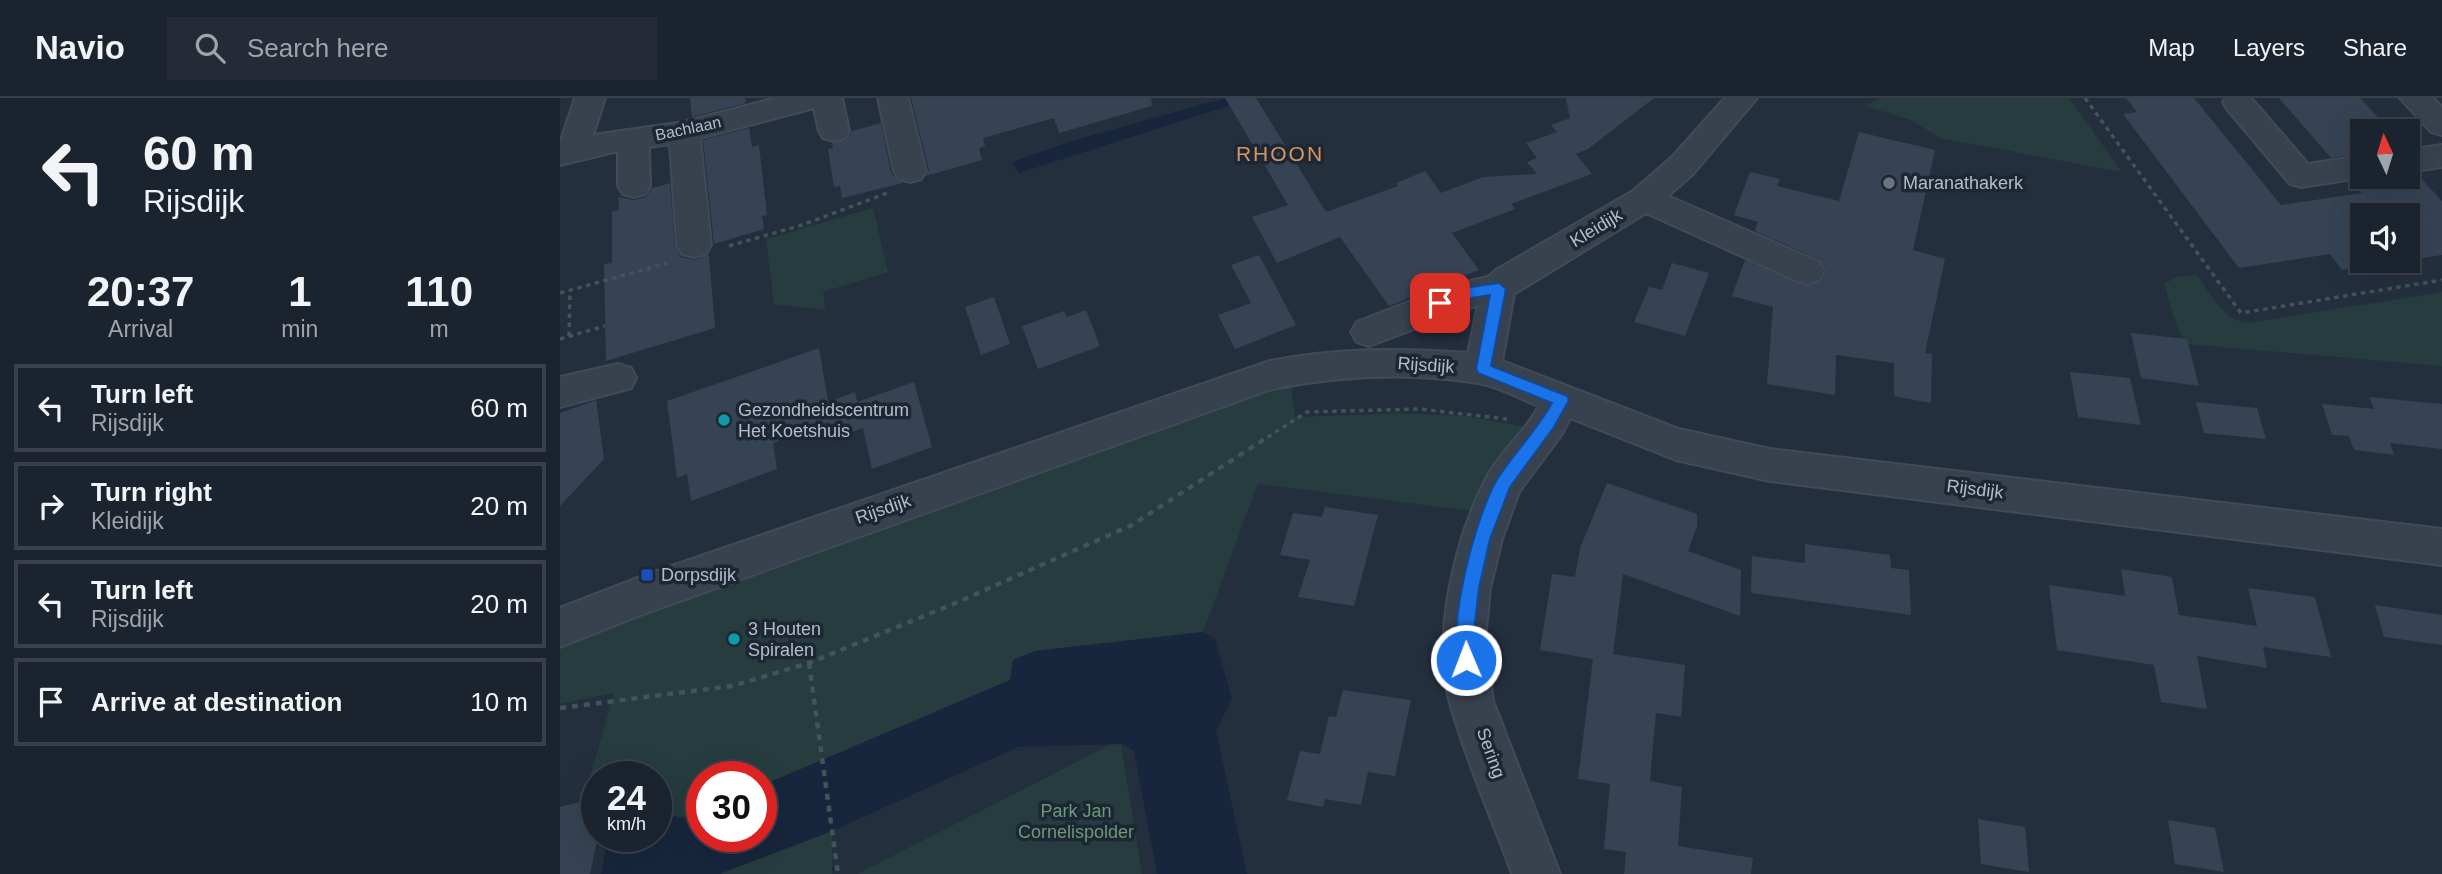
<!DOCTYPE html>
<style>
:root{--surface:#1b232e;--page:#242b36;--text:#f1f3f6;--muted:#a0a4aa;--line:#39404a}
body{margin:0;font-family:Arial,sans-serif;background:var(--page);color:var(--text);height:100vh;display:flex;flex-direction:column;font-size:26px;white-space:nowrap}
*{box-sizing:border-box;margin:0}
p{font-size:23px;color:var(--muted)}
.icon{flex:none;width:38px;height:38px;fill:none;stroke:currentColor;stroke-width:2;stroke-linecap:round;stroke-linejoin:round}
.map{position:relative;flex:1;overflow:hidden}
.side{display:flex;flex-direction:column;background:var(--surface);width:560px}
.side>*{flex:none}
.top-card{background:#1b232e;color:var(--text);overflow:hidden}
.needle{width:46px;rotate:356deg}
.buttons{position:absolute;left:1790px;top:21px;display:grid;gap:14px}
.buttons a{display:grid;place-items:center;width:70px;height:70px;border-radius:0px;background:var(--surface);box-shadow:0 7px 28px #0002,0 0 0 2px var(--line);font-size:35px}
.speed{position:absolute;left:21px;top:663px;display:flex;gap:14px;font-size:35px;font-weight:700;text-align:center}
.speed>*{display:grid;place-content:center;width:91px;height:91px;border-radius:50%;background:var(--surface);box-shadow:0 7px 28px #0002,0 0 0 2px var(--line);line-height:1}
.speed small{font-size:18px;font-weight:400}
.speed .limit{border:10px solid #d22;background:#fff;color:#111}
.pin{position:absolute;display:grid;place-items:center;width:60px;height:60px;color:#fff;margin:-30px;border-radius:14px;box-shadow:0 4px 10px #0006}
.me{position:absolute;width:77px;margin:-38px;rotate:359deg;stroke-linejoin:round;filter:drop-shadow(0 0 5px #0008)}
.turn{display:flex;align-items:center;gap:24px;height:147px;padding:0 28px;font-size:32px}
.turn .icon{width:91px;height:91px;stroke-width:2.5}
.turn b{display:block;font-size:49px;line-height:60px}
.eta{display:flex;justify-content:space-evenly;align-items:center;height:119px;text-align:center}
.eta b{font-size:42px;font-weight:800;line-height:49px}
ul{padding:0;list-style:none}
li{display:flex;align-items:center;gap:21px;height:88px;margin:0 14px 10px;padding:0 14px;border:4px solid var(--line);border-radius:0px}
li div{flex:1}
li b{display:block;font-size:26px}
li em{font-style:normal}
header{display:flex;align-items:center;gap:42px;box-sizing:border-box;height:98px;padding:0 35px;background:var(--surface);border-bottom:2px solid var(--line)}
header strong{font-size:33px}
nav{display:flex;gap:38px;margin-inline-start:auto;font-size:24px}
.search{width:490px;height:63px;background:var(--page);display:flex;align-items:center;gap:18px;box-sizing:border-box;padding:0 24px;border-radius:0px;color:var(--muted);font-size:26px}
main{display:flex;flex:1;min-height:0}
.map>svg:first-child{display:block}
</style>
<header>
<strong>Navio</strong>
<div class="search"><svg class="icon" aria-label="search" viewBox="0 0 24 24"><circle cx="10" cy="10" r="6"/><path d="M15 15l6 6"/></svg>Search here</div>
<nav><a>Map</a><a>Layers</a><a>Share</a></nav>
</header>
<main>
<section class="side">
<div class="top-card">
<div class="turn"><svg class="icon" aria-label="left" viewBox="0 0 24 24"><path d="M17 20v-9H6M10 6l-5 5 5 5"/></svg><div><b>60 m</b>Rijsdijk</div></div>
</div>
<div class="eta">
<div><b>20:37</b><p>Arrival</p></div>
<div><b>1</b><p>min</p></div>
<div><b>110</b><p>m</p></div>
</div>
<ul>
<li><svg class="icon" aria-label="left" viewBox="0 0 24 24"><path d="M17 20v-9H6M10 6l-5 5 5 5"/></svg><div><b>Turn left</b><p>Rijsdijk</p></div><em>60 m</em></li>
<li><svg class="icon" aria-label="right" viewBox="0 0 24 24"><path d="M7 20v-9h11M14 6l5 5-5 5"/></svg><div><b>Turn right</b><p>Kleidijk</p></div><em>20 m</em></li>
<li><svg class="icon" aria-label="left" viewBox="0 0 24 24"><path d="M17 20v-9H6M10 6l-5 5 5 5"/></svg><div><b>Turn left</b><p>Rijsdijk</p></div><em>20 m</em></li>
<li><svg class="icon" aria-label="arrive" viewBox="0 0 24 24"><path d="M6 21V4h12l-3 4 3 4H6"/></svg><div><b>Arrive at destination</b></div><em>10 m</em></li>
</ul>
</section>
<div class="map">
<svg width="1882" height="776" viewBox="0 0 1882 776">
<rect width="100%" height="100%" fill="#242f3e"/>
<path fill="#263c3f" d="M1320,0H1509L1562,74L1380,40L1351,22L1305,8Z
M313,110L328,174L263,194L266,212L214,206L206,141Z
M1637,177C1651,196 1663,223 1689,225L1882,194V268L1627,246L1617,229L1604,186L1616,179Z
M731,287L735,319L843,315L905,318L968,329L928,383L911,413L700,386L697,388L643,534L475,553L453,562L450,582L201,688V679H142V714C129,719 120,722 108,716L98,677L37,679L35,690L29,683L54,595L0,606V548L142,487L687,296Z
M560,642L582,776H297Z
M272,733V776H159L160,775Z"/>
<path fill="#17263c" d="M665,0H693L459,75L452,64L512,43Z
M643,534L655,541L672,601L656,633L687,776H597L574,653L563,646L458,649L272,733L159,776H41L48,739L96,738V679H88L98,677L108,716L121,720L142,714V738H201V688L450,582L453,562L475,553Z"/>
<path fill="#364354" d="M130,0H185L186,5L132,19Z
M351,0H591L592,8L499,35L494,20L423,40L425,48L419,50L422,62L366,78L369,72Z
M665,0H696L766,114L838,88L836,85L865,73L881,95L923,79L977,76L967,64L977,60L966,45L997,34L991,27L1010,20L1006,0H1094L1028,51L1016,56L1032,76L951,106L955,111L892,135L919,172L829,208L780,139L717,165L692,119L728,107Z
M1566,0H1634L1721,107L1802,95L1792,84L1809,79H1848L1856,75L1882,103V157L1848,162V117H1802V163H1840L1782,172L1770,156L1679,170L1563,16L1577,14Z
M1719,0H1800L1831,33H1802V56L1771,60Z
M321,25L331,74L337,82L343,85L282,100L280,88L274,89L268,51L273,50L272,45L287,41L292,33Z
M189,30L192,49L199,47L207,117L202,118L204,131L154,146L143,42Z
M1299,34L1375,52L1353,152L1385,161L1365,255L1372,256L1371,305L1334,298V265L1276,257L1275,297L1207,286L1213,209L1172,198L1185,162L1246,188L1261,183L1266,172L1260,162L1195,133L1198,124L1174,117L1190,74L1220,81L1217,88L1279,103Z
M110,85L115,148L121,159L135,162L149,157L155,230L46,263L44,166L52,165V114L59,112L58,99L75,102L86,99L92,90Z
M699,157L736,227L675,251L658,217L691,205L671,167Z
M1112,165L1149,175L1125,238L1074,224L1089,189L1102,192Z
M434,199L450,246L421,257L405,209Z
M526,212L540,248L478,271L462,228L504,213L507,219Z
M1571,235L1627,241L1639,288L1581,280Z
M259,250L268,304L295,294L303,330L271,342L268,324L213,345L217,371L131,403L127,376L117,380L107,303Z
M1510,274L1570,280L1581,327L1518,319Z
M354,284L372,349L312,371L297,304Z
M1809,299L1882,306V351L1830,345L1834,357L1794,352L1789,338L1772,337L1762,306L1814,311Z
M36,302L44,361L0,408V315Z
M1636,304L1697,310L1706,341L1644,335Z
M1047,385L1137,416V428L1128,453L1181,472L1180,518L1063,476L1053,556L1125,567L1121,619L1096,615L1090,683L1122,689L1118,748L1193,760L1191,776H1064L1066,754L1044,751L1050,686L1018,681L1033,561L980,552L992,476L1015,479L1020,450Z
M765,409L818,417L794,508L738,499L750,462L720,457L733,415L762,419Z
M1245,446L1330,457L1331,470L1349,472L1351,517L1191,495L1192,458L1245,465Z
M1561,471L1612,479L1619,517L1697,528L1688,490L1755,499L1771,559L1703,549L1707,570L1637,558L1647,611L1601,604L1594,567L1497,552L1489,487L1565,498Z
M1815,507L1882,517V547L1824,539Z
M783,592L851,602L835,678L808,674L801,707L765,701L763,709L727,702L740,653L760,656L769,618L776,619Z
M37,700V743L30,776H0V709Z
M1418,721L1465,729L1469,774L1421,766Z
M1608,722L1655,730L1664,774L1615,766Z"/>
<g fill="none" stroke-linecap="round" stroke-linejoin="round">
<defs>
<path id="minor" d="M15,0H45L33,37L124,24L216,0H282L289,33L285,40L274,43L263,40L259,33L254,10L140,40L151,147L146,156L134,159L122,156L117,147L110,46L89,49L90,88L85,96L74,99L63,96L58,88V53L0,67V45Z
M318,0H348L366,73L361,81L350,84L339,81L334,73Z
M1165,0H1197L1133,76L1108,98L1259,164L1264,173L1259,182L1247,186L1235,182L1086,115L954,196L942,263L1119,331L1210,351L1882,431V467L1210,383L1116,362L1010,320L1002,336L959,394L942,441L930,490L925,542L933,603L1000,776H952C932,720 906,663 890,605C871,539 896,436 928,377C942,352 966,333 979,308C960,301 938,288 918,285C851,274 778,278 712,291L86,515L0,549V510L77,480L710,263C777,250 841,250 908,255L918,207L809,248L797,244L791,234L797,224L892,187L928,179L936,172L1073,93L1111,60Z
M1666,0H1691L1748,66L1802,58V79H1806L1741,89L1730,86L1667,11L1663,4Z
M1840,0H1873L1882,9V37L1871,34Z
M1882,47V69L1848,74V52Z
M58,266L71,270L76,280L71,290L0,309V279Z"/>
</defs>
<use href="#minor" stroke="#414a57" stroke-width="4"/>
<path stroke="#3f5557" stroke-width="3.5" stroke-dasharray="4.5 4.5" stroke-linecap="butt" d="M1525,0L1681,215L1882,182
M169,148L242,127L330,94
M0,195L107,165
M9,238L10,193
M0,241L45,228
M700,344L747,314L859,311L947,321"/>
<path stroke="#3f5557" stroke-width="4.5" stroke-dasharray="6 6" stroke-linecap="butt" d="M249,565L278,776
M0,610L172,588L249,565L391,507L572,427L703,342"/>
<use href="#minor" fill="#38414e" fill-rule="evenodd"/>
</g>
<path fill="#1a73e8" stroke="#114b97" stroke-width="2" d="M939,185L946,191L931,268L1007,298L1009,302L994,329L950,389L930,441L919,490L913,542L915,562L913,568L906,570L900,568C885,532 917,413 938,380C955,354 977,332 992,305L918,275L916,271L930,197L906,201L880,211L873,205L875,201L904,190Z"/>
<circle fill="#6b7280" stroke="#1d2633" stroke-width="2.5" cx="1329" cy="85" r="7"/>
<g fill="#0f9aa8" stroke="#1d2633" stroke-width="2.5">
<circle cx="164" cy="322" r="7"/>
<circle cx="174" cy="541" r="7"/>
</g>
<rect fill="#1a4fb4" stroke="#1d2633" stroke-width="2.5" x="80" y="470" width="14" height="14" rx="3.5"/>
<g text-anchor="middle" stroke-width="7" stroke-linejoin="round" paint-order="stroke">
<g font-size="16" fill="#b4bcc9" stroke="#1d2633">
<text transform="translate(128 30) rotate(-12)" y="6">Bachlaan</text>
</g>
<g font-size="18" fill="#b4bcc9" stroke="#1d2633" text-anchor="start">
<text x="1343" y="91">Maranathakerk</text>
<text x="178" y="318">Gezondheidscentrum<tspan x="178" dy="21">Het Koetshuis</tspan></text>
<text x="101" y="483">Dorpsdijk</text>
<text x="188" y="537">3 Houten<tspan x="188" dy="21">Spiralen</tspan></text>
</g>
<g font-size="18" fill="#b4bcc9" stroke="#1d2633">
<text transform="translate(1036 130) rotate(-31)" y="6">Kleidijk</text>
<text transform="translate(866 267) rotate(4)" y="6">Rijsdijk</text>
<text transform="translate(1415 391) rotate(7)" y="6">Rijsdijk</text>
<text transform="translate(323 411) rotate(-19)" y="6">Rijsdijk</text>
<text transform="translate(931 655) rotate(70)" y="6">Sering</text>
</g>
<g font-size="18" fill="#6b9a76" stroke="#1d2633">
<text x="516" y="719">Park Jan<tspan x="516" dy="21">Cornelispolder</tspan></text>
</g>
<g font-size="21" letter-spacing="2" fill="#d59563" stroke="#1d2633">
<text x="720" y="63">RHOON</text>
</g>
</g>
</svg>
<div class="buttons">
<a><svg class="needle" viewBox="-14 -14 28 28"><path d="M0-13l5 13h-10z" fill="#e53935"/><path d="M0 13l5-13h-10z" fill="#a0a4aa"/></svg></a>
<a><svg class="icon" aria-label="sound" viewBox="0 0 24 24"><path d="M4 9h4l5-4v14l-5-4H4zM17 9q2 3 0 6"/></svg></a>
</div>
<div class="speed"><div>24<small>km/h</small></div><div class="limit">30</div></div>
<div class="pin" style="left:880px;top:205px;background:#d93025"><svg class="icon" aria-label="arrive" viewBox="0 0 24 24"><path d="M6 21V4h12l-3 4 3 4H6"/></svg></div>
<svg class="me" style="left:906px;top:562px" viewBox="-20 -20 40 40"><circle r="17" fill="#1a73e8" stroke="#fff" stroke-width="3"/><path d="M0-11L8 9 0 5-8 9z" fill="#fff"/></svg>
</div>
</main>
